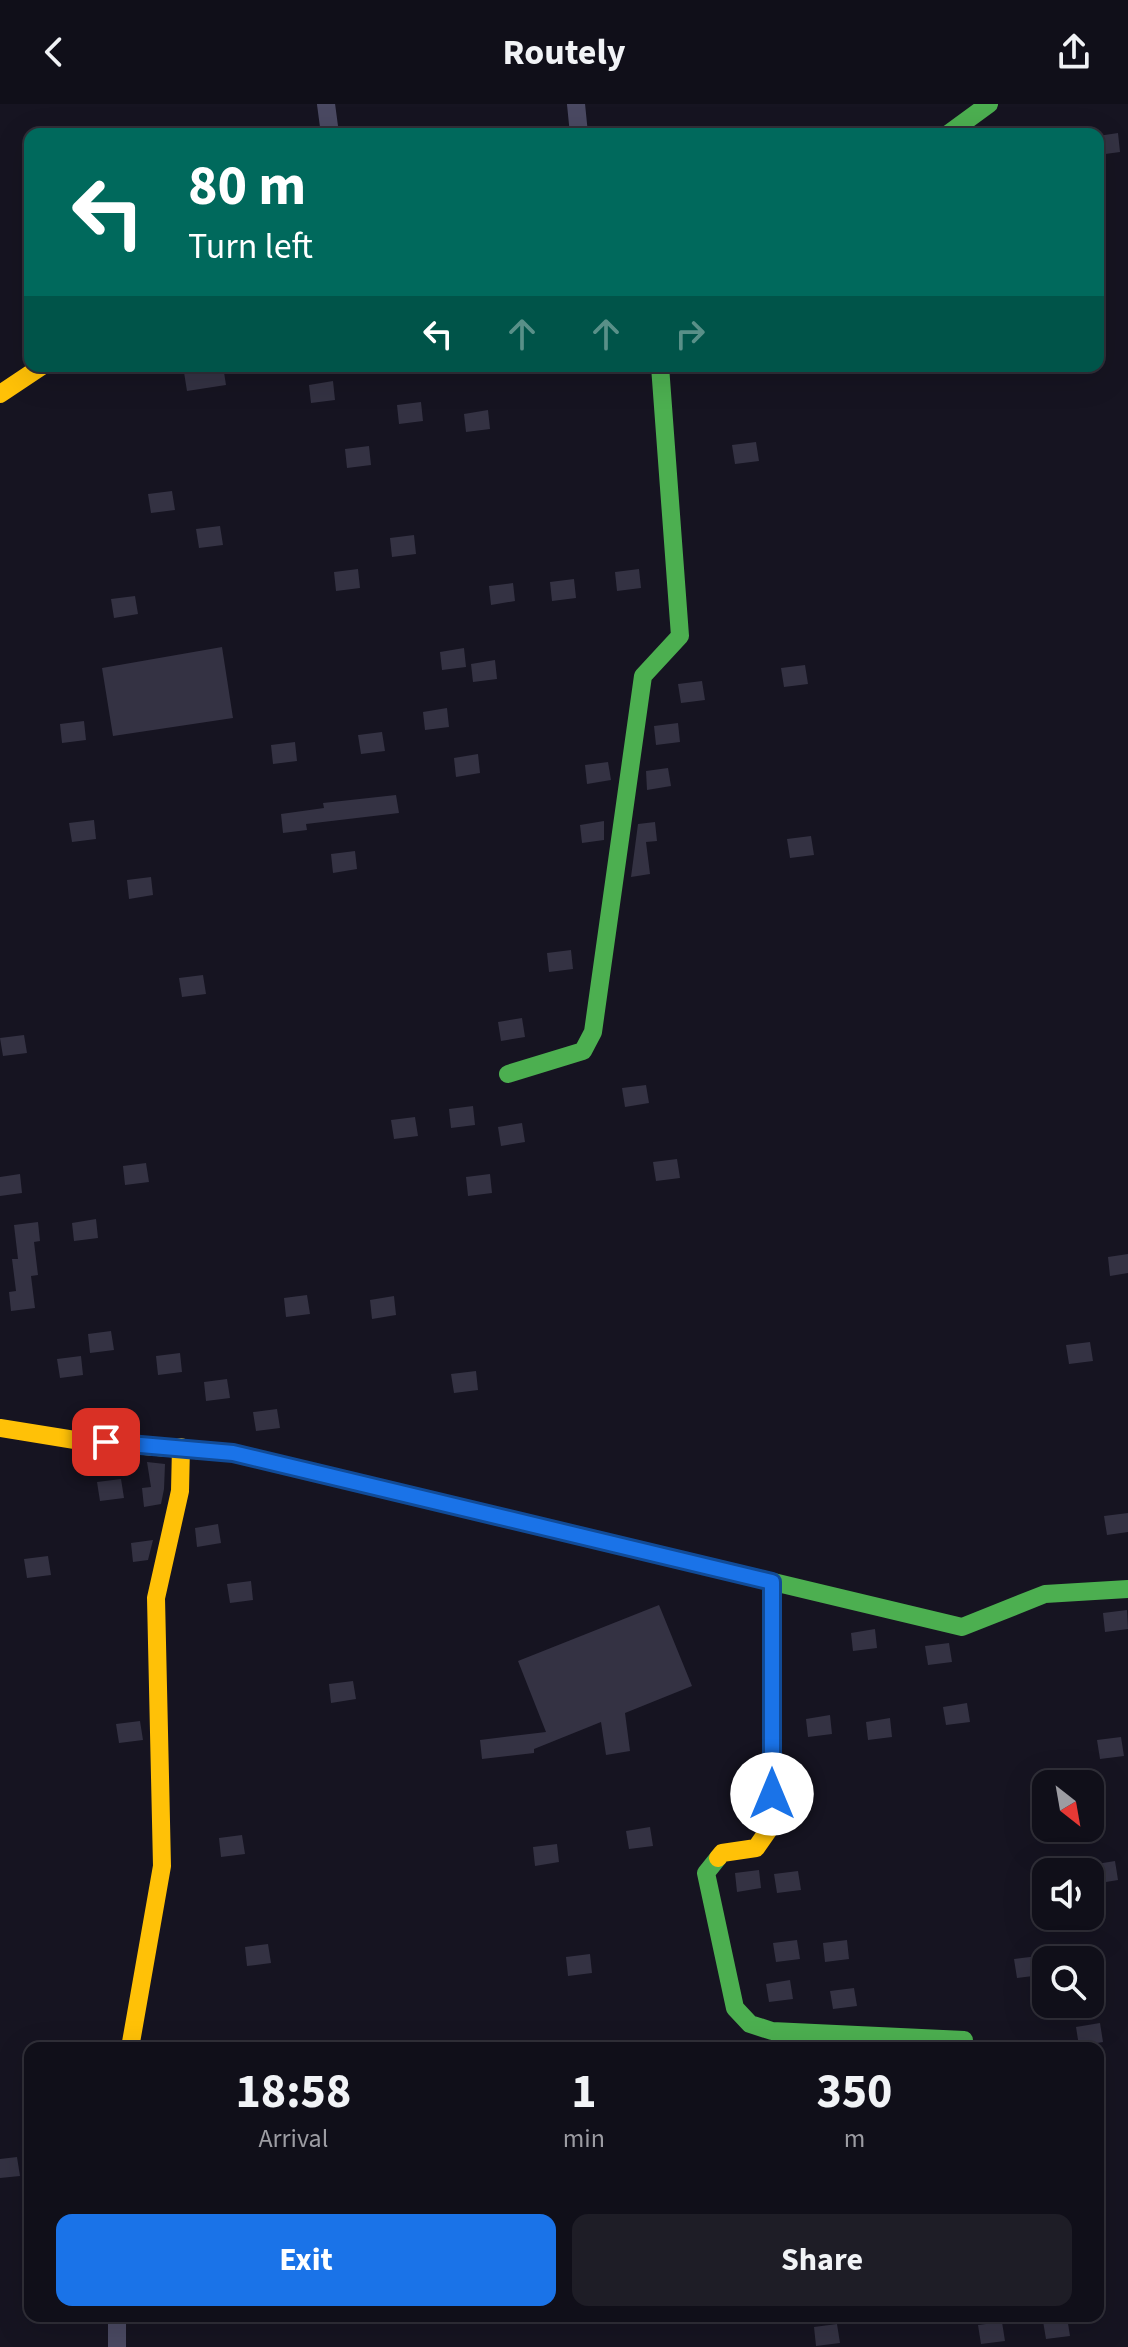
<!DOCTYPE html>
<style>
:root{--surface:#100f19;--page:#1e1d26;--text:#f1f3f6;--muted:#9c9ca2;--line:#302f38;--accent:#1a73e8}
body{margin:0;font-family:"Source Sans 3",sans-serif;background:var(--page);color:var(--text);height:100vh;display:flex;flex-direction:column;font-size:30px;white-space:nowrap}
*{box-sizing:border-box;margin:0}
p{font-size:26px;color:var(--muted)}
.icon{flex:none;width:44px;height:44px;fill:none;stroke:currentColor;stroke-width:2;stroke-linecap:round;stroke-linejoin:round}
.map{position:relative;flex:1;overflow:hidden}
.details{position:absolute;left:24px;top:1938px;width:1080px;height:280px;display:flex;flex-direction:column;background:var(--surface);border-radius:16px;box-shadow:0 8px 32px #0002,0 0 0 2px var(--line)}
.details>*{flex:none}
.top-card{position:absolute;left:24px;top:24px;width:1080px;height:244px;border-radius:16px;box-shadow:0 8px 32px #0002,0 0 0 2px var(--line);background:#00695c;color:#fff;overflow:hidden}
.needle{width:52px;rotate:149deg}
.tools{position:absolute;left:1032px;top:1666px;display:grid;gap:16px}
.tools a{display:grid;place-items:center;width:72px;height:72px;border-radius:16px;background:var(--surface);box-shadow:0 8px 32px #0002,0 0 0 2px var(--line);font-size:40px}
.pin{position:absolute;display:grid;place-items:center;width:68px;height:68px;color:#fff;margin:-34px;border-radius:16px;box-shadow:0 4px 12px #0006}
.me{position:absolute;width:88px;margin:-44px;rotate:0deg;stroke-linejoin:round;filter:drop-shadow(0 0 6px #0008)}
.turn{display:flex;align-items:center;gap:28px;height:168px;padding:0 32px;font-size:36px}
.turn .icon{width:104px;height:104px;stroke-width:2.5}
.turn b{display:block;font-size:56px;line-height:68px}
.lanes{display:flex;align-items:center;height:76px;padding:0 32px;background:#0003;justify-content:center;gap:40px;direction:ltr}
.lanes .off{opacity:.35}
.eta{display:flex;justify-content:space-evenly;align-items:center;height:136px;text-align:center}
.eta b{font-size:48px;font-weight:700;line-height:56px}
.button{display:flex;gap:16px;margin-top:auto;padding:16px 32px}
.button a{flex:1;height:92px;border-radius:16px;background:var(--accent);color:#fff;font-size:32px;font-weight:700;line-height:92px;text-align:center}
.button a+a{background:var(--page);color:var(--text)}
header{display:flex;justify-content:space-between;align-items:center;height:104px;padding:0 32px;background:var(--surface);font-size:36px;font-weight:700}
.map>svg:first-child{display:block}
</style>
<header><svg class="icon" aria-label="back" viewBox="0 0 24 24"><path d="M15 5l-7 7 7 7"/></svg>Routely<svg class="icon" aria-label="share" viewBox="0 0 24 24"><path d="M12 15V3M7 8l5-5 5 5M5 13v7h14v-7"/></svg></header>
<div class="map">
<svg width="1128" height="2243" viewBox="0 0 1128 2243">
<rect width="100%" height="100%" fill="#161421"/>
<path fill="#343243" d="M1118,29L1120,48L1098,51V32Z
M183,262H223L226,281L187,287Z
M333,277L335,296L311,299L309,281Z
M421,298L423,317L399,320L397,301Z
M488,306L490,325L466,328L464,310Z
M756,338L759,357L735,360L732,341Z
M369,342L371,361L347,364L345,345Z
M172,387L175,406L151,409L148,390Z
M220,422L223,441L199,444L196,425Z
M414,431L416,450L392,453L390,434Z
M358,465L360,484L336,487L334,468Z
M639,465L641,484L617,487L615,468Z
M574,475L576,494L552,497L550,478Z
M513,479L515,497L491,501L489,482Z
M135,492L138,510L114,514L111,495Z
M222,543L233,614L113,632L102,564Z
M464,544L466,563L442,566L440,548Z
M495,556L497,575L473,578L471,560Z
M805,561L808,580L784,583L781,564Z
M702,577L705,596L681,599L678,580Z
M447,604L449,623L425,626L423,608Z
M84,617L86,636L62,639L60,620Z
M678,619L680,638L656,641L654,622Z
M382,628L385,647L361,650L358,631Z
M295,638L297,657L273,660L271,641Z
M478,650L480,669L456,673L454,654Z
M608,658L611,676L587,680L585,661Z
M668,664L671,682L647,686L646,667Z
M396,691L399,709L306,720L307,726L283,729L281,710L324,704L323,699Z
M94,716L96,735L72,738L69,719Z
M604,717V736L582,739L580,721Z
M655,718L657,737L646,738L650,770L631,773L638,720Z
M811,732L814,751L790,754L787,735Z
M355,747L357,765L333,769L331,750Z
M151,773L153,791L129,795L127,776Z
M571,846L573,865L549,868L547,849Z
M203,871L206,890L182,893L179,874Z
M522,914L525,933L501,937L498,918Z
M24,931L27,949L3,952L0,934Z
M646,981L649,999L625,1003L622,984Z
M473,1002L475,1021L451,1024L449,1005Z
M415,1013L418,1032L394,1035L391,1016Z
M522,1019L525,1038L501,1042L498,1023Z
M677,1055L680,1074L656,1077L653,1058Z
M146,1059L149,1078L125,1081L123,1062Z
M20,1070L22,1089L0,1092V1073Z
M490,1070L492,1089L468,1092L466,1073Z
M96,1115L98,1134L74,1137L72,1119Z
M38,1118L40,1137L34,1138L38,1171L31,1172L35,1204L11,1207L9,1188L16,1187L12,1155H18L14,1121Z
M1128,1150V1169L1110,1172L1108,1153Z
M307,1191L310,1210L286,1213L284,1194Z
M394,1192L396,1211L372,1215L370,1196Z
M111,1227L114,1246L90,1249L88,1230Z
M1090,1238L1093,1257L1069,1260L1066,1241Z
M180,1249L182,1268L158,1271L156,1252Z
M81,1252L83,1271L60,1274L57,1255Z
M476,1267L478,1286L454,1289L451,1270Z
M227,1275L230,1294L206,1297L204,1278Z
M277,1305L280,1324L256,1327L253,1308Z
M147,1358L165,1360L164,1385L161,1400L144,1403L142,1384L151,1383Z
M121,1375L124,1394L100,1397L97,1378Z
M1128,1409V1428L1107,1431L1104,1412Z
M218,1420L221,1439L197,1443L195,1424Z
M153,1436L148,1456L133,1458L131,1439Z
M48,1452L51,1471L27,1474L24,1455Z
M251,1477L253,1496L230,1499L227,1480Z
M659,1501L692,1582L625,1609L630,1647L606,1651L601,1618L534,1645V1649L482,1655L480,1636L546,1628L518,1557Z
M1127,1506L1128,1525L1105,1528L1103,1509Z
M875,1525L877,1544L853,1547L851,1529Z
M949,1539L952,1558L928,1561L925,1542Z
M353,1577L356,1595L331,1599L329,1580Z
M967,1599L970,1618L946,1621L943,1603Z
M830,1611L832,1630L808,1633L806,1615Z
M890,1614L892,1633L868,1636L866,1618Z
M140,1617L143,1636L119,1639L116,1620Z
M1121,1633L1124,1652L1100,1655L1097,1636Z
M650,1723L653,1742L629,1745L626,1727Z
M242,1731L245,1750L221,1753L219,1734Z
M557,1740L559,1758L535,1762L533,1743Z
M1115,1757L1118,1776L1094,1780L1091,1761Z
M759,1766L761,1784L737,1788L735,1769Z
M798,1767L801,1786L777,1789L774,1770Z
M797,1836L800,1855L776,1858L773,1839Z
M847,1836L849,1855L825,1858L823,1839Z
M268,1840L271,1859L247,1862L245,1843Z
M590,1850L592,1869L568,1872L566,1853Z
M1038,1852L1041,1871L1017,1874L1014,1855Z
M790,1876L793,1895L769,1898L766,1880Z
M854,1884L857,1902L833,1905L830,1887Z
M1100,1919L1103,1938L1079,1942L1076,1923Z
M17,2053L20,2072L0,2074V2055Z
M1067,2213L1070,2232L1046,2235L1043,2217Z
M1002,2218L1005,2237L981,2240L978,2221Z
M837,2220L840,2239L816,2242L814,2223Z"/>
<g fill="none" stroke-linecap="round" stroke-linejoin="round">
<path stroke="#4a4962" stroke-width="18" d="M326,0L330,30
M576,0L579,30
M117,2243V2212"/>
<path stroke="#4caf50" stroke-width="18" d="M948,30L989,0
M508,970L583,947L593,928L643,572L680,532L660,262
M622,1442L962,1523L1045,1490L1128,1485
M718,1754L706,1769L735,1904L750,1920L772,1927L964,1936"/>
<path stroke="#ffc107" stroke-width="18" d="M0,290L42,262
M0,1324L81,1337L233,1349L622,1442
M718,1754L722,1749L756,1744L772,1721V1478
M130,1944L162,1762L156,1494L180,1387L181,1343"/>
</g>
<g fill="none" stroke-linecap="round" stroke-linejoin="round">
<defs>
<path id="route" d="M106,1338L233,1349L772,1478V1690"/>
</defs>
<use href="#route" stroke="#114b97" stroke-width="20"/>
<use href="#route" stroke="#1a73e8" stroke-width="14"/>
</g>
</svg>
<div class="tools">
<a><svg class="needle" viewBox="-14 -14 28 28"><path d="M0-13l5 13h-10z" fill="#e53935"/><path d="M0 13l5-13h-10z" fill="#9c9ca2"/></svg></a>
<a><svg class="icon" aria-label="sound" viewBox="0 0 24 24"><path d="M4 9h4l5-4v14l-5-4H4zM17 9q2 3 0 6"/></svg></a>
<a><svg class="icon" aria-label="search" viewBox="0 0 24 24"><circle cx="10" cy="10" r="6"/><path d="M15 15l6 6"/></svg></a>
</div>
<div class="pin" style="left:106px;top:1338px;background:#d93025"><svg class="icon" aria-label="arrive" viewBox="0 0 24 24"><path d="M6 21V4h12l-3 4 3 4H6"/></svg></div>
<svg class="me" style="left:772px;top:1690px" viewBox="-20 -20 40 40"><circle r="19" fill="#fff"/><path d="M0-13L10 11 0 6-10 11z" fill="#1a73e8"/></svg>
<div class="top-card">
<div class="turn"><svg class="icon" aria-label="left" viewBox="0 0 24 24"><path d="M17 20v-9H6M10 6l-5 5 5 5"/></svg><div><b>80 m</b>Turn left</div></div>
<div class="lanes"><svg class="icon" aria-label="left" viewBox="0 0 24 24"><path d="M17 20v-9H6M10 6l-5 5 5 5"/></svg><svg class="icon off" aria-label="ahead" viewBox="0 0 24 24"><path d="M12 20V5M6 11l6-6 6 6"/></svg><svg class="icon off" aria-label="ahead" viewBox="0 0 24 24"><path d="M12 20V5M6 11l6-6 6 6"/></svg><svg class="icon off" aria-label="right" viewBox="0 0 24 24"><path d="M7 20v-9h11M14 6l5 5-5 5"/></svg></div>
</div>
<section class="details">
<div class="eta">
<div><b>18:58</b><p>Arrival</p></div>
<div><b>1</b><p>min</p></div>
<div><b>350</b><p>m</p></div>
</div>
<div class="button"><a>Exit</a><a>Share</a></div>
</section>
</div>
